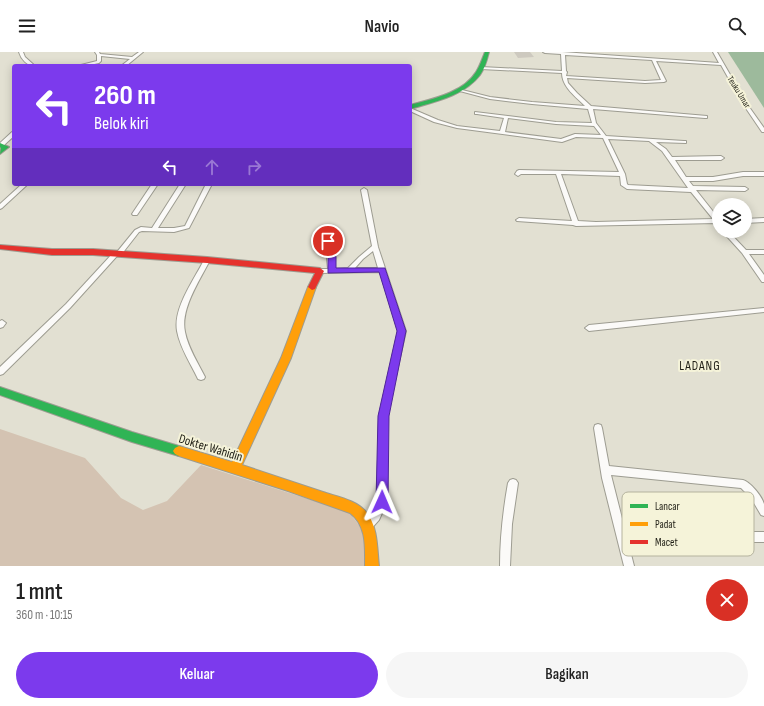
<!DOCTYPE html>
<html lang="id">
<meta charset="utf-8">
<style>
:root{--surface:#fff;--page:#f6f6f6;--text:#222;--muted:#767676;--accent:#7c3aed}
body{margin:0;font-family:"Sofia Sans Condensed",sans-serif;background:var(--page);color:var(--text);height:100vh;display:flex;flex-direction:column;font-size:15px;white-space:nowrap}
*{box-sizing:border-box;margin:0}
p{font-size:13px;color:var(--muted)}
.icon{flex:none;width:22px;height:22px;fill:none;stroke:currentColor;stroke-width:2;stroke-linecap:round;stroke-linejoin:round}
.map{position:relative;height:514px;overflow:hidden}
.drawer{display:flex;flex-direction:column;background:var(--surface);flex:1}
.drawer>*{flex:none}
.hud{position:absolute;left:12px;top:12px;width:400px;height:122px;border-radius:4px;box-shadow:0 2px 10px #0003;background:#7c3aed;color:#fff;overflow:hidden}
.tools{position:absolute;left:712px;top:146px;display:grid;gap:8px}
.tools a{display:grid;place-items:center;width:40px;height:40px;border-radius:50%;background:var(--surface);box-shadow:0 2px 10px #0003;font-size:20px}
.pin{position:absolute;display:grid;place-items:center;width:34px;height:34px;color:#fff;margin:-17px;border:2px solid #fff;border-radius:50%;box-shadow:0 1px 4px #0007}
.me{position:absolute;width:44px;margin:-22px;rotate:1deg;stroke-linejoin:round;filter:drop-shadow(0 0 3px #0008)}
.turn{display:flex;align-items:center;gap:14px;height:84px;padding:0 16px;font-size:18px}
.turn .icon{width:52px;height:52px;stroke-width:2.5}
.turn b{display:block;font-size:28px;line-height:34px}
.lanes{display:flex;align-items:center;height:38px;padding:0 16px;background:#0003;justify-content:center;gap:20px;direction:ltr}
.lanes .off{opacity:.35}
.round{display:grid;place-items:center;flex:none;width:42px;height:42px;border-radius:21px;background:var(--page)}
.summary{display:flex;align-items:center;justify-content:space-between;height:68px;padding:0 16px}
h1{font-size:24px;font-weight:600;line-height:30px}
.button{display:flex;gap:8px;margin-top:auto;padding:8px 16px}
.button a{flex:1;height:46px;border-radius:24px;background:var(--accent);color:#fff;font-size:16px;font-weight:600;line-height:46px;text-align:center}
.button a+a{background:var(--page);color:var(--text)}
header{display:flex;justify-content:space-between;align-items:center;height:52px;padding:0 16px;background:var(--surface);font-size:18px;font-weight:600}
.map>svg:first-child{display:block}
</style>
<header><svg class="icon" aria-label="menu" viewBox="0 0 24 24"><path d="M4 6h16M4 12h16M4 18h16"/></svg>Navio<svg class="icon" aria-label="search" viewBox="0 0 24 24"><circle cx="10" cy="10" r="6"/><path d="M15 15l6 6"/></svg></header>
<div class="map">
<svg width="764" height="514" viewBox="0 0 764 514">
<rect width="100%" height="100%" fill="#e2e0d2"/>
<path fill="#d4c3b2" d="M0,377L85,406L121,446L143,458L167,449L201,413L349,460L368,485V514H0Z"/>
<path fill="#9dba9c" d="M728,0H764V56Z"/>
<path fill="#cdc9bf" d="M514,0H530L534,5L518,6Z"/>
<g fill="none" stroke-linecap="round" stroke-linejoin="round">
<defs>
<path id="street" d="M19,0H23L25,5L35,14C27,14 21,7 19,0Z
M95,0H99L100,2L132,5L139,0H143L126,14H121L130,7L101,4V9L99,11L85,14H77L97,9V3Z
M543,0H562L719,11L713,0H717L747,52L764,76V80H762L743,52L721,13L656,9L666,29L664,30L645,31L567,26L568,31L577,41L591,54L707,64V66H705L593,57L596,71L606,84L684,89H686V91L656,90L666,97L672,105L721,104L724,106L721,108H675L686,125H713L743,120H764V124H743L713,129H689L693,134L745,135L748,137L745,139L696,138L719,167V173L716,171L576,174L573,173L517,169L516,168L519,166L572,169L556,122H521L518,124L515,122L517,119L519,118L619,120L603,86L576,85L562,90L457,76L434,70L410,59V56L438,68L457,74L500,79L504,66L477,62H475V60L556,70L592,71L588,57L532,52L490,47L456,38L458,37L490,45L532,50L585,54C576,45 562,35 562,21L481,17L479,16L481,15L562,19L561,2L545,1ZM565,3L652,8L661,28L645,29L566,24L567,20L566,19ZM508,66L556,72L594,74L601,83L575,82L561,87L505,80ZM608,87L649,89L662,99L688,136L628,133L627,132L625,122ZM561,122L620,124L621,133L627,137L691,140L713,167L596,170L578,169Z
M12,80H14V84L3,94H0V91Z
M22,132H28L2,156L0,157V152Z
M152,132H158L137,163H133L132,162Z
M180,132H186L158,176H174L185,174L206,132H212L189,176L174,180L142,179L139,180L121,203L117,204L70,256L3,322L0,323V315L66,252L113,201L117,200L135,178L141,175L152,176Z
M364,136L367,138L378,195L406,279L387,364V450L379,468L370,478L367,480L364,478L362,475L364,472L372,462L377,450L379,364L398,279L380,220L320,221L317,219L320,217H328L326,197L320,177L321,176H325C332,188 335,203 334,217L348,216L359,205L372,194L361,138ZM373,199L378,216H355L363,207Z
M764,166V170L745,171V167Z
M722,179H728L746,198H764V202H749L764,223V230H762L742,201Z
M207,206L210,208C200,228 180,257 185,280C188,296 198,311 205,325L204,327L201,328L198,327C191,312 180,296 177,279C173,256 194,228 204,208Z
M764,256V260L589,279L585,276L589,273Z
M2,268L6,271L3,275L0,276V269Z
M598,372L601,373L602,376L609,414L743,428C750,430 762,444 764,452C764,455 764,461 764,464L761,463L751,446L741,436L611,423L634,514H624L602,426L594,376L595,373Z
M513,427L516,428L518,431L512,472L510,514H500C500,486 503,459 508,431L510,428Z
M693,477L716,480H764V490H716L693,487L690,485L688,482L690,479Z"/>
<path id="fast" d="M485,0H489C487,8 485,16 480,23C464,44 434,50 410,57V53C432,47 463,41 476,20C480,14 482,7 485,0Z
M0,91L9,95L0,102L1,96L0,95Z
M0,335L132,380L179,394L183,396L185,399L183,402L179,404L132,390L0,343Z"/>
<path id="slow" d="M312,232L316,235L291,306L242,413C269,422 296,431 323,440C338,445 357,448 367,461C378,476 377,496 379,514H365C365,495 367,474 350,461L288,439L179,404L175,402L173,399L175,396L179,394L232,410L281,306L308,235Z"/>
<path id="jam" d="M0,193L52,197H93L207,205L320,216L324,219L315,237L312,238L308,235L315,221L207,211L93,203H52L0,197Z"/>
</defs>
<use href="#street" stroke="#9d9c91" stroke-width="2"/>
<use href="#fast" stroke="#9d9c91" stroke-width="2"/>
<use href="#slow" stroke="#9d9c91" stroke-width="2"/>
<use href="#jam" stroke="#9d9c91" stroke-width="2"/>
<use href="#street" fill="#fbfaf8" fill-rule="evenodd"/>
<use href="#fast" fill="#30b455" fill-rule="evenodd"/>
<use href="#slow" fill="#ff9f0a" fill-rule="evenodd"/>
<use href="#jam" fill="#e5322d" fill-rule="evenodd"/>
</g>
<path fill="#7c3aed" stroke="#51269a" d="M328,186L332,189L336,205V216H385L406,279L389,364L388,450L387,454L382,456L378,454L376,450L378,364L397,279L379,220L328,221V205L324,189Z"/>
<g text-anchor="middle" stroke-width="4" stroke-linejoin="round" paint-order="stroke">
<g font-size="9" fill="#1f1e15" stroke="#f5f3d9">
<text transform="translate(739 40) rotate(58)" y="3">Teuku Umar</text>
</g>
<g font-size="13" letter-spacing="1" fill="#1f1e15" stroke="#f5f3d9">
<text x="700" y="318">LADANG</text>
</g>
<g font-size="13" fill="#1f1e15" stroke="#f5f3d9">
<text transform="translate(211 395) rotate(17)" y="5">Dokter Wahidin</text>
</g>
</g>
<rect x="622" y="440" width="132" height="64" rx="6" fill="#f5f3d9" stroke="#b5b39e" stroke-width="1"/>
<rect x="630" y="452" width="18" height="4" fill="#30b455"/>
<rect x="630" y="470" width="18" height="4" fill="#ff9f0a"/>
<rect x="630" y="488" width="18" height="4" fill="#e5322d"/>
<g font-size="11" fill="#1f1e15">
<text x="655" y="458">Lancar</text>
<text x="655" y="476">Padat</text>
<text x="655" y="494">Macet</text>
</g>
</svg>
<div class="tools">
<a><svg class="icon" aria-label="layers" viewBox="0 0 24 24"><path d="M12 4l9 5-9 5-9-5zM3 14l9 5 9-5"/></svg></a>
</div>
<div class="pin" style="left:328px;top:189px;background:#d93025"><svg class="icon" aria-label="arrive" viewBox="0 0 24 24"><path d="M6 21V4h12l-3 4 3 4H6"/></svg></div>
<svg class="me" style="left:382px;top:450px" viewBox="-20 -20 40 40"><path d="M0-17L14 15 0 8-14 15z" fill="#7c3aed" stroke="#fff" stroke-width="4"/></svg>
<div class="hud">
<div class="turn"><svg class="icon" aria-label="left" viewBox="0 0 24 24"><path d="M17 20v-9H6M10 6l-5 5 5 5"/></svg><div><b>260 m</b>Belok kiri</div></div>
<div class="lanes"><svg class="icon" aria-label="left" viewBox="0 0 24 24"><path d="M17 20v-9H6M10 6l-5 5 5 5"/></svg><svg class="icon off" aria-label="ahead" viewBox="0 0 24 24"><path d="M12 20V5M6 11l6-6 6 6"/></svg><svg class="icon off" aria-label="right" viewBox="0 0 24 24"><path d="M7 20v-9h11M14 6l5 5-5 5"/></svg></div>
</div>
</div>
<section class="drawer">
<div class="summary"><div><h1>1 mnt</h1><p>360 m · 10:15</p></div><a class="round" style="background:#d93025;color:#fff"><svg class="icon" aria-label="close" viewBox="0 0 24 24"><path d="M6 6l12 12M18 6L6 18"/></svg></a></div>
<div class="button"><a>Keluar</a><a>Bagikan</a></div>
</section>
